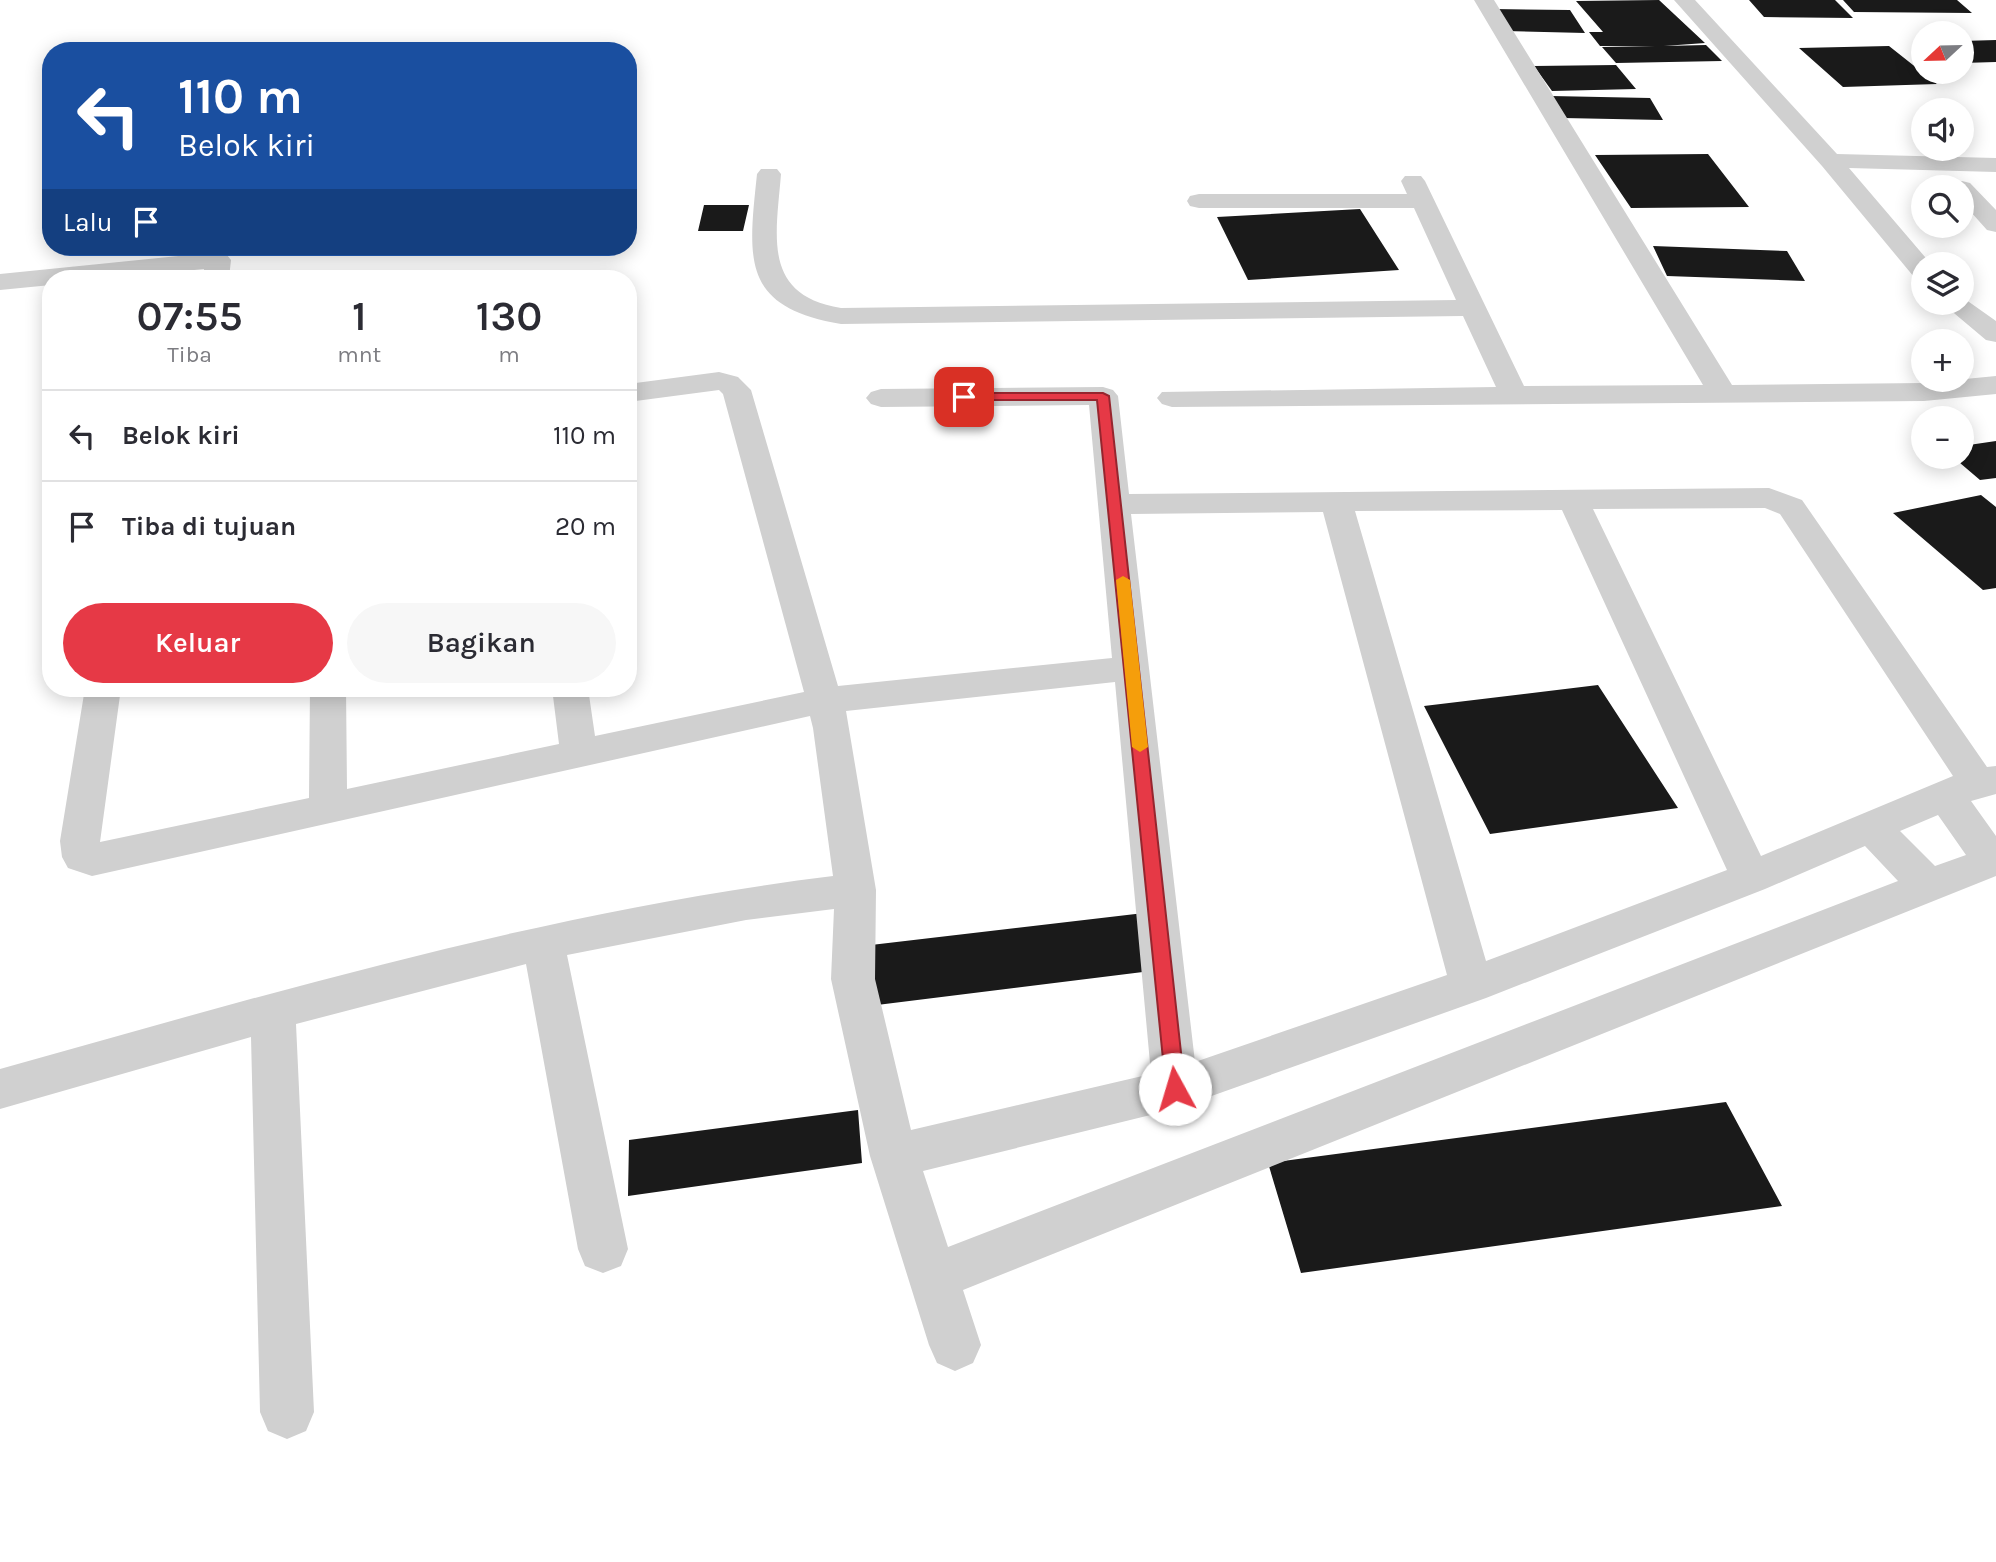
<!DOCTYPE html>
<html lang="id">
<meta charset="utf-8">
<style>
:root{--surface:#fff;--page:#f7f7f7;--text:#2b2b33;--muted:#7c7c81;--line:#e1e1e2;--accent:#e63946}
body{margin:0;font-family:Karla,sans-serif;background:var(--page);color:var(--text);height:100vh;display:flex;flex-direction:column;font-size:26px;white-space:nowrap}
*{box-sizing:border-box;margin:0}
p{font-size:23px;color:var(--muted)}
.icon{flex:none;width:38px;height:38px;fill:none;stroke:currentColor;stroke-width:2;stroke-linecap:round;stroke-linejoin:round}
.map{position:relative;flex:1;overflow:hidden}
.details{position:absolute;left:42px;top:270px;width:595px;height:427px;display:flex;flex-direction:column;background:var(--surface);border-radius:28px;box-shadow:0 4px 18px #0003}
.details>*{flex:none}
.banner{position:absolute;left:42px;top:42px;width:595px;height:214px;border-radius:28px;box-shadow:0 4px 18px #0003;background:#1a4fa0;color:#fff;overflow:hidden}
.needle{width:46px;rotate:248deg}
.buttons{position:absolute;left:1911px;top:21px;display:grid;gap:14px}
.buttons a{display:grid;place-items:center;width:63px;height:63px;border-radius:50%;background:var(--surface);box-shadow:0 4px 18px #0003;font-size:35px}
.pin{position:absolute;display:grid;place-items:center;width:60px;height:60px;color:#fff;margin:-30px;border-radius:14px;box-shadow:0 4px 10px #0006}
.me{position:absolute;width:77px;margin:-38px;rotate:354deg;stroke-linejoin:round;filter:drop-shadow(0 0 5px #0008)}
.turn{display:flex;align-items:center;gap:24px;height:147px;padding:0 21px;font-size:32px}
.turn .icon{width:91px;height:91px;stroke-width:2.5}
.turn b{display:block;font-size:49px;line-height:60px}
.then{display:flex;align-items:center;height:66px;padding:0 21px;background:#0003;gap:14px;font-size:26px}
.eta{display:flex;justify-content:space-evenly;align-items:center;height:119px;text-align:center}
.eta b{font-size:42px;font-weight:600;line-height:49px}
.action{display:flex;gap:14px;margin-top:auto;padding:14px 21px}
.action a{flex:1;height:80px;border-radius:42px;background:var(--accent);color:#fff;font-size:28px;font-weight:600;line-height:80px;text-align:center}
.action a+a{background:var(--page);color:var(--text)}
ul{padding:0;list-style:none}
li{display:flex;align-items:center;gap:21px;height:91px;padding:0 21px;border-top:2px solid var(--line)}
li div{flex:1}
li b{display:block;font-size:26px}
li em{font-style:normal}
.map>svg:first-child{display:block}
</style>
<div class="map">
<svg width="1996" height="1562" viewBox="0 0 1996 1562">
<rect width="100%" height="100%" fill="#fff"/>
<path fill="#1a1a1a" d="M1659,0L1705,43L1664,46L1706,45L1722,61L1616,63L1602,47L1655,46H1600L1589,32H1603L1576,1Z
M1749,0H1835L1853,18L1764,17Z
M1843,0H1957L1972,13L1854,12Z
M1493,9L1570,10L1585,33L1505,31Z
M1996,40V62L1962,63V41Z
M1889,46L1937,84L1843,87L1799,48Z
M1616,65L1636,89L1552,91L1534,66Z
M1551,96L1650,98L1663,120L1563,118Z
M1708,154L1749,207L1631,208L1595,155Z
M704,205H749L743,231H698Z
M1360,209L1399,270L1248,280L1217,217Z
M1653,246L1787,251L1805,281L1667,276Z
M488,273L526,274L524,278H485Z
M1996,441V478L1980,480L1953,457H1962V446Z
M1981,495L1996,507V588L1983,590L1893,513Z
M1598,685L1678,808L1490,834L1424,706Z
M1144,913L1159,970L877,1005L871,945Z
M1726,1102L1782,1206L1301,1273L1268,1163Z
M858,1110L862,1163L628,1196L629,1140Z"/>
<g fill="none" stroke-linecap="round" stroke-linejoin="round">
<path fill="#d0d0d0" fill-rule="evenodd" d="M1474,0H1494L1732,385L1924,383L1996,376V394L1924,401L1172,407L1162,404L1157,398L1162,392L1496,387L1463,316L841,324C741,307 748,260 757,174L761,169H777L781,174C776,237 762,295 841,308L1456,300L1414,208H1199L1190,206L1187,201L1190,196L1199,194H1407L1401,181L1405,176H1421L1425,181L1524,386L1703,385Z
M1674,0H1695L1837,154L1996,158V172L1849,168L1931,264H1923V279L1914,277L1822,166Z
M1962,181L1970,183L1996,210V232L1987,230L1962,202V187H1951Z
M218,252L227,255L231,260L229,278H203L204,269L115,278H51V285L0,290V274Z
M1962,297L1996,321V342L1986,340L1942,303H1962Z
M719,372L738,377L751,390L838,686L1112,658L1089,405L881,407L871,404L866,398L871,392L881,389L1103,387L1113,390L1118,396L1129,494L1769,488L1802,500L1987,767L1996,766V794L1971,801L1996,836V876L963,1290L981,1345L973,1363L955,1371L937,1363L929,1345L870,1156L831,979L834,909L746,920L567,955L628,1249L621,1266L603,1273L585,1266L578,1249L526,964L296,1024L314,1412L306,1431L287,1439L268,1431L260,1412L251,1037L0,1109V1069C275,992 548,911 833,876L813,728L810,716L92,876L68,868L62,857L60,841L85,688H121L100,842L309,798L310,688H346L347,789L559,744L552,688H588L595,736L804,692L723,394L719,390L628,402V384ZM1765,508L1780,514L1953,776L1761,856L1593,509ZM1562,510L1727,870L1486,961L1355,511ZM1323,512L1447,975L1195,1062L1131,514ZM1115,682L1151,1074L911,1130L875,979L876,890L846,711ZM1938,815L1966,855L1935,866L1900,831ZM1865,846L1898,881L948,1247L923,1171L1175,1109L1486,998L1765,889Z"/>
</g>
<path fill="#e63946" stroke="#96252e" stroke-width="2" d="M964,393H1103L1109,396L1185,1089L1182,1095L1175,1097L1169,1095L1166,1089L1097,400H960V395Z"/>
<path fill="#f59e0b" d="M1123,576L1130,580L1148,747L1140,752L1132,747L1116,580Z"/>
</svg>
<div class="buttons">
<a><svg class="needle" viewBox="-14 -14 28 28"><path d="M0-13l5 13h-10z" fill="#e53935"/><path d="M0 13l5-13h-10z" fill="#7c7c81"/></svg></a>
<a><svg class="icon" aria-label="sound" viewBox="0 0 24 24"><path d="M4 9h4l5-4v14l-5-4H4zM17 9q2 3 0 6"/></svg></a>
<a><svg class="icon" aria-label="search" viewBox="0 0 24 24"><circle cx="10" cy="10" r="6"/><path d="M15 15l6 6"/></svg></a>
<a><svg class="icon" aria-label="layers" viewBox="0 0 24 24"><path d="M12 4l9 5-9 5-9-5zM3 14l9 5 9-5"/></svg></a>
<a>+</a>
<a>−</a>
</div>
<div class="pin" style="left:964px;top:397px;background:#d93025"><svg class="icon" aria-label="arrive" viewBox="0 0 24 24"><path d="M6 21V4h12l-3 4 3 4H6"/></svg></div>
<svg class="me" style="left:1175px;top:1089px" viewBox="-20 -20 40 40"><circle r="19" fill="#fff"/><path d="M0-13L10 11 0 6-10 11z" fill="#e63946"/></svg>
<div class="banner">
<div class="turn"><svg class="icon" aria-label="left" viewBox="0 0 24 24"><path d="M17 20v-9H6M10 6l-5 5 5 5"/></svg><div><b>110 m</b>Belok kiri</div></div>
<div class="then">Lalu<svg class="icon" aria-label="arrive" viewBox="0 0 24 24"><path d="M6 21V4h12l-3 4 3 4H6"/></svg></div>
</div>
<section class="details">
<div class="eta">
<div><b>07:55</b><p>Tiba</p></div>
<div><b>1</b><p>mnt</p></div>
<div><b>130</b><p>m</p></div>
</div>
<ul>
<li><svg class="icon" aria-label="left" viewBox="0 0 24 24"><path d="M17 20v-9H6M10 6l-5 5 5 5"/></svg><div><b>Belok kiri</b></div><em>110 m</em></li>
<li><svg class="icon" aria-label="arrive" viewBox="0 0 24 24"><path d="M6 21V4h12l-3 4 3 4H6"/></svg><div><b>Tiba di tujuan</b></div><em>20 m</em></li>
</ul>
<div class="action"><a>Keluar</a><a>Bagikan</a></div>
</section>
</div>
